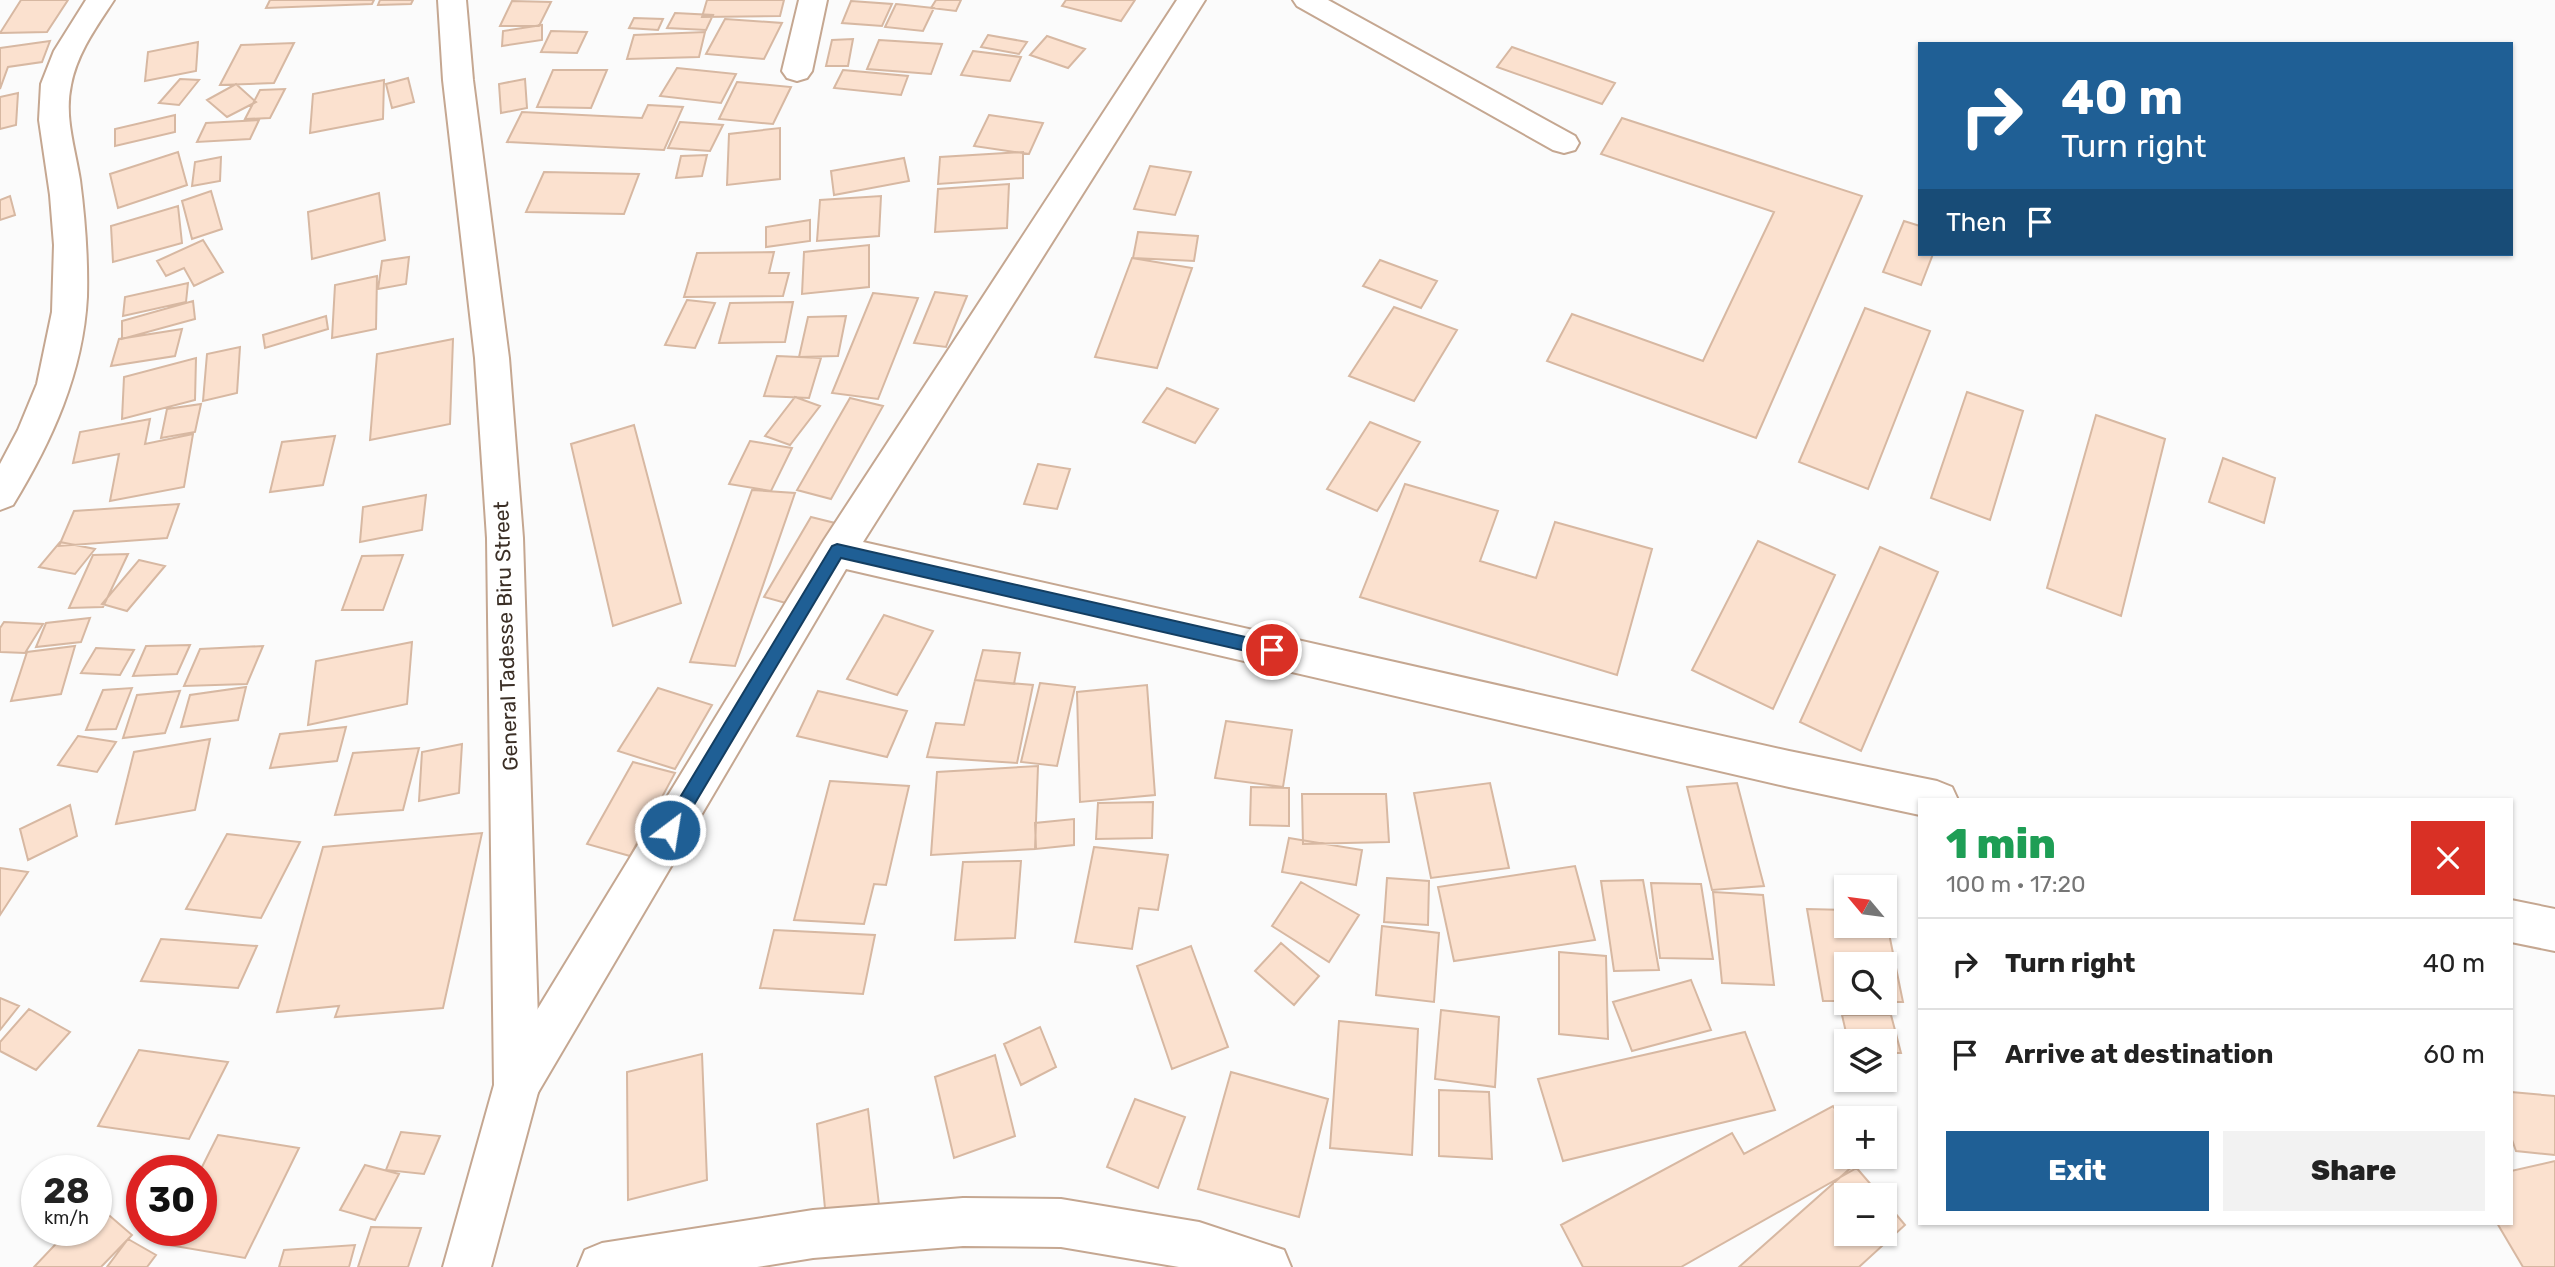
<!DOCTYPE html>
<meta charset="utf-8">
<style>
:root{--surface:#fff;--page:#f2f2f2;--text:#222;--muted:#767676;--line:#e0e0e0;--accent:#1f5f95}
body{margin:0;font-family:Rubik,sans-serif;background:var(--page);color:var(--text);height:100vh;display:flex;flex-direction:column;font-size:26px;white-space:nowrap}
*{box-sizing:border-box;margin:0}
p{font-size:23px;color:var(--muted)}
.icon{flex:none;width:38px;height:38px;fill:none;stroke:currentColor;stroke-width:2;stroke-linecap:round;stroke-linejoin:round}
.map{position:relative;flex:1;overflow:hidden}
.drawer{position:absolute;left:1918px;top:798px;width:595px;height:427px;display:flex;flex-direction:column;background:var(--surface);border-radius:0px;box-shadow:0 2px 5px #0004}
.drawer>*{flex:none}
.hud{position:absolute;left:1918px;top:42px;width:595px;height:214px;border-radius:0px;box-shadow:0 2px 5px #0004;background:#1f5f95;color:#fff;overflow:hidden}
.needle{width:46px;rotate:299deg}
.fabs{position:absolute;left:1834px;top:875px;display:grid;gap:14px}
.fabs a{display:grid;place-items:center;width:63px;height:63px;border-radius:0px;background:var(--surface);box-shadow:0 2px 5px #0004;font-size:35px}
.speed{position:absolute;left:21px;top:1155px;display:flex;gap:14px;font-size:35px;font-weight:700;text-align:center}
.speed>*{display:grid;place-content:center;width:91px;height:91px;border-radius:50%;background:var(--surface);box-shadow:0 2px 5px #0004;line-height:1}
.speed small{font-size:18px;font-weight:400}
.speed .limit{border:10px solid #d22;background:#fff;color:#111}
.pin{position:absolute;display:grid;place-items:center;width:60px;height:60px;color:#fff;margin:-30px;border:4px solid #fff;border-radius:50%;box-shadow:0 2px 7px #0007}
.me{position:absolute;width:77px;margin:-38px;rotate:31deg;stroke-linejoin:round;filter:drop-shadow(0 0 5px #0008)}
.turn{display:flex;align-items:center;gap:24px;height:147px;padding:0 28px;font-size:32px}
.turn .icon{width:91px;height:91px;stroke-width:2.5}
.turn b{display:block;font-size:49px;line-height:60px}
.then{display:flex;align-items:center;height:66px;padding:0 28px;background:#0003;gap:14px;font-size:26px}
.round{display:grid;place-items:center;flex:none;width:74px;height:74px;border-radius:0px;background:var(--page)}
.head{display:flex;align-items:center;justify-content:space-between;height:119px;padding:0 28px}
h1{font-size:42px;font-weight:800;line-height:52px;color:#1e9e55}
.cta{display:flex;gap:14px;margin-top:auto;padding:14px 28px}
.cta a{flex:1;height:80px;border-radius:0px;background:var(--accent);color:#fff;font-size:28px;font-weight:800;line-height:80px;text-align:center}
.cta a+a{background:var(--page);color:var(--text)}
ul{padding:0;list-style:none}
li{display:flex;align-items:center;gap:21px;height:91px;padding:0 28px;border-top:2px solid var(--line)}
li div{flex:1}
li b{display:block;font-size:26px}
li em{font-style:normal}
.map>svg:first-child{display:block}
</style>
<div class="map">
<svg width="2555" height="1267" viewBox="0 0 2555 1267">
<rect width="100%" height="100%" fill="#fbfbfb"/>
<path fill="#fbe1cf" stroke="#d7b8a2" stroke-width="2" d="M21,0H68L47,32L0,33Z
M270,0H374L372,4L266,8Z
M380,0H413L411,4L378,5Z
M707,0H784L780,16L702,17Z
M936,0H961L956,11L931,8Z
M1066,0H1135L1121,21L1062,6Z
M512,1L551,2L539,26H500Z
M851,1L892,4L882,26L842,23Z
M896,4L934,8L923,31L885,27Z
M675,13L713,15L706,30L667,28Z
M634,18L663,19L658,30L629,28Z
M725,19L782,23L764,59L706,54Z
M542,25V40L502,46L503,31Z
M551,31L587,32L577,53L541,52Z
M705,32L699,57L627,59L634,35Z
M988,35L1027,42L1019,54L981,47Z
M1047,36L1085,49L1068,68L1030,55Z
M853,39L848,66H826L832,40Z
M879,40L942,44L931,74L867,69Z
M50,41L42,62L8,67L0,89V48Z
M198,42L196,71L145,81L148,52Z
M294,43L274,83L220,85L241,45Z
M1512,47L1615,83L1602,104L1497,67Z
M973,51L1021,57L1010,81L961,75Z
M677,68L736,74L721,103L660,96Z
M553,70H607L591,108L537,107Z
M843,70L908,76L901,95L834,88Z
M408,78L414,102L392,108L386,84Z
M180,79L199,80L179,105L159,103Z
M525,79L527,108L501,113L499,84Z
M384,80L383,119L310,133L313,94Z
M737,82L791,87L773,124L719,119Z
M236,84L256,102L227,117L207,100Z
M285,89L270,118L245,119L260,90Z
M18,93L16,125L0,129V97Z
M648,105L683,107L664,150L507,142L522,112L642,118Z
M175,115V132L115,146V129Z
M989,115L1043,123L1029,154L974,146Z
M1622,118L1862,196L1756,438L1547,361L1572,314L1703,361L1774,212L1601,154Z
M259,120L250,139L197,142L206,123Z
M680,122L723,125L710,151L668,148Z
M780,128V179L727,185L729,134Z
M178,152L187,185L118,208L110,174Z
M1023,152V178L938,184L940,157Z
M707,155L702,176L676,178L681,156Z
M221,157L220,181L192,186L195,162Z
M904,158L909,181L834,195L831,171Z
M1150,166L1191,172L1175,215L1134,209Z
M544,172L639,174L624,214L526,212Z
M1009,184L1007,228L935,232L938,189Z
M211,191L222,229L192,239L182,201Z
M379,193L385,240L312,259L308,212Z
M10,196L15,215L0,220V200Z
M881,196L879,236L817,241L820,200Z
M178,206L182,243L113,262L111,226Z
M810,220V241L766,247V227Z
M1904,221L1920,226V254H1933L1921,285L1883,272Z
M1138,232L1198,236L1194,261L1133,258Z
M203,240L223,272L194,286L184,268L166,276L157,261Z
M869,245V287L802,294L804,252Z
M774,252L769,273H789L783,296L684,297L697,253Z
M409,257L406,284L378,289L382,261Z
M1132,258L1192,268L1157,368L1095,357Z
M1380,260L1437,281L1421,308L1363,286Z
M377,276L376,329L332,338L335,285Z
M188,283L186,302L123,316L125,297Z
M935,292L967,296L946,347L914,343Z
M873,293L918,298L878,399L832,393Z
M687,300L715,303L695,348L665,345Z
M193,301L195,319L122,339V321Z
M793,302L785,342L719,343L730,303Z
M1394,307L1457,330L1414,401L1349,376Z
M1865,308L1930,331L1868,489L1799,462Z
M326,316L328,329L265,348L263,335Z
M846,316L838,356L799,357L808,317Z
M182,329L175,356L111,366L119,339Z
M453,339L450,424L370,440L377,354Z
M240,347L237,393L203,401L207,354Z
M777,356L821,358L809,398L764,396Z
M196,358L195,400L122,419L124,377Z
M1167,388L1218,409L1195,443L1143,422Z
M1967,392L2023,411L1990,520L1931,498Z
M795,397L820,406L790,445L765,436Z
M850,398L883,406L831,499L797,490Z
M201,404L195,432L161,438L167,409Z
M2096,415L2165,439L2121,616L2047,588Z
M150,419L145,444L193,434L184,487L110,501L119,454L73,463L80,432Z
M1370,422L1420,442L1377,511L1327,489Z
M634,425L681,603L613,626L571,444Z
M335,436L323,485L270,492L282,442Z
M750,441L792,448L771,491L729,484Z
M2223,458L2275,478L2264,523L2209,502Z
M1038,464L1070,469L1057,509L1024,504Z
M1405,484L1498,511L1480,561L1536,578L1555,522L1652,549L1617,675L1360,597Z
M752,490L795,493L735,666L690,662Z
M426,495L422,530L360,542L363,507Z
M179,504L167,538L59,546L74,511Z
M811,517L839,524L793,605L764,597Z
M1758,541L1835,575L1773,709L1692,670Z
M60,542L95,549L75,574L39,567Z
M1880,547L1938,572L1861,751L1800,722Z
M128,554L103,607L69,608L93,555Z
M403,555L383,610H342L362,556Z
M139,560L165,566L127,611L102,604Z
M884,615L933,631L897,695L847,679Z
M90,618L81,642L36,647L46,623Z
M4,622L43,624L25,653L0,652V628Z
M412,642L407,704L308,725L316,661Z
M190,645L177,674L133,676L146,646Z
M75,646L61,694L11,701L27,652Z
M263,646L247,684L184,686L200,649Z
M96,648L134,650L120,675L81,673Z
M983,650L1020,653L1014,684L975,680Z
M975,680L1033,685L1017,763L927,757L936,723L964,725Z
M1040,683L1075,687L1057,766L1021,762Z
M1147,685L1155,795L1080,802L1077,692Z
M246,687L238,720L181,727L190,695Z
M132,688L116,729L86,730L103,690Z
M658,688L712,705L675,769L618,751Z
M180,691L165,733L123,738L137,695Z
M818,691L907,711L887,757L797,736Z
M1226,721L1292,730L1283,787L1215,778Z
M346,727L337,761L270,768L280,734Z
M78,736L116,742L97,772L58,765Z
M210,739L195,810L116,824L134,752Z
M462,744L459,793L419,801L422,752Z
M419,748L403,810L335,815L353,753Z
M633,762L675,773L630,856L587,844Z
M1038,766L1035,849L931,855L937,772Z
M830,781L909,786L886,885L874,884L864,924L794,920Z
M1490,783L1509,868L1431,878L1414,793Z
M1737,783L1764,886L1712,890L1687,787Z
M1251,787L1289,788V826L1250,825Z
M1302,794H1386L1389,842L1303,844Z
M1153,802L1152,838L1096,839L1098,803Z
M70,805L77,836L28,860L20,829Z
M1074,819V845L1036,849L1035,823Z
M482,833L443,1008L335,1017L339,1006L277,1012L323,847Z
M227,834L300,842L261,918L186,909Z
M1289,838L1362,850L1356,885L1282,872Z
M1094,847L1168,855L1158,910L1139,908L1132,949L1075,942Z
M1021,861L1015,938L955,940L963,862Z
M1575,866L1595,940L1454,961L1438,887Z
M0,868L28,872L0,915Z
M1387,878L1429,881L1428,925L1384,922Z
M1643,880L1659,970L1614,971L1601,881Z
M1301,882L1359,915L1329,962L1272,926Z
M1651,883L1701,884L1713,959L1660,958Z
M1713,892L1763,895L1774,985L1722,983Z
M1807,909L1846,910V926H1885V914L1903,1002H1885V964H1846V1001H1823Z
M1382,926L1439,933L1434,1002L1376,995Z
M774,930L875,935L863,994L760,988Z
M161,939L257,946L238,988L141,981Z
M1281,943L1319,976L1294,1005L1255,971Z
M1191,946L1228,1047L1172,1069L1137,966Z
M1559,952L1606,956L1608,1039L1559,1034Z
M1691,980L1711,1030L1632,1051L1613,1002Z
M0,998L19,1006L0,1030Z
M29,1009L70,1032L36,1070L0,1051V1042Z
M1441,1010L1499,1017L1495,1087L1435,1079Z
M1842,1015H1891L1901,1053H1885V1041H1848Z
M1339,1021L1418,1029L1412,1155L1330,1148Z
M1040,1027L1056,1067L1021,1085L1004,1044Z
M1745,1032L1775,1110L1563,1161L1538,1079Z
M139,1050L228,1062L189,1139L98,1126Z
M702,1054L707,1180L628,1200L627,1072Z
M995,1055L1015,1136L954,1158L935,1077Z
M1231,1072L1328,1099L1299,1217L1198,1189Z
M1439,1090L1489,1092L1492,1159L1439,1156Z
M2511,1092L2555,1096V1155L2516,1151L2511,1137Z
M1135,1099L1185,1117L1158,1188L1107,1167Z
M1833,1106L1846,1126V1157H1866L1869,1161L1681,1267H1583L1561,1225L1732,1133L1744,1154Z
M868,1109L879,1205L826,1219L817,1124Z
M401,1132L440,1136L424,1174L386,1170Z
M218,1135L299,1148L245,1258L163,1244L170,1230H201L200,1171Z
M2555,1161V1267H2523L2497,1223H2511V1171Z
M365,1165L399,1174L375,1220L340,1210Z
M1854,1165L1880,1195H1846V1234H1885V1201L1905,1225L1859,1267H1739Z
M96,1204L132,1235L101,1267H34L69,1230H96Z
M371,1227L421,1228L408,1267H358Z
M128,1239L156,1255L147,1267H107Z
M355,1245L349,1267H279L284,1250Z"/>
<g fill="none" stroke-linecap="round" stroke-linejoin="round">
<defs>
<path id="street" d="M86,0H114C97,26 77,53 71,85C64,117 75,148 80,180C85,218 88,258 87,297C83,373 52,441 13,505L0,510V464L18,430L37,384L52,312L54,245L50,195L39,120L41,84L54,51Z
M799,0H827L812,71L807,78L797,81L787,78L782,71Z
M1177,0H1205L863,542L1789,751L1937,781L1952,787L1958,800H1920V815L1789,787L846,569L533,1101L517,1108L501,1101L494,1085L501,1069L824,540Z
M1293,0H1328L1575,136L1579,143L1575,150L1564,153L1553,150L1297,6Z
M2511,900L2555,909V951L2511,942Z
M963,1198L1061,1199L1199,1222L1284,1250L1291,1267H1179L1061,1247L963,1246L813,1258L757,1267H578L585,1250L602,1243L813,1210Z"/>
<path id="secondary" d="M438,0H466L473,80L509,358L523,538L540,1085L491,1267H443L494,1085L487,538L475,358L443,80Z"/>
</defs>
<use href="#street" stroke="#c5a791" stroke-width="4"/>
<use href="#secondary" stroke="#c5a791" stroke-width="4"/>
<use href="#street" fill="#fff" fill-rule="evenodd"/>
<use href="#secondary" fill="#fff" fill-rule="evenodd"/>
</g>
<path fill="#1f5f95" stroke="#143e61" stroke-width="2" d="M837,544L1272,643L1278,645L1280,650L1278,655L1272,657L841,558L676,835L670,838L664,835L662,830L664,824L832,546Z"/>
<g text-anchor="middle" stroke-width="5" stroke-linejoin="round" paint-order="stroke">
<g font-size="21" fill="#3b2f26" stroke="#fff">
<text transform="translate(506 636) rotate(-92)" y="7">General Tadesse Biru Street</text>
</g>
</g>
</svg>
<div class="fabs">
<a><svg class="needle" viewBox="-14 -14 28 28"><path d="M0-13l5 13h-10z" fill="#e53935"/><path d="M0 13l5-13h-10z" fill="#767676"/></svg></a>
<a><svg class="icon" aria-label="search" viewBox="0 0 24 24"><circle cx="10" cy="10" r="6"/><path d="M15 15l6 6"/></svg></a>
<a><svg class="icon" aria-label="layers" viewBox="0 0 24 24"><path d="M12 4l9 5-9 5-9-5zM3 14l9 5 9-5"/></svg></a>
<a>+</a>
<a>−</a>
</div>
<div class="speed"><div>28<small>km/h</small></div><div class="limit">30</div></div>
<div class="pin" style="left:1272px;top:650px;background:#d93025"><svg class="icon" aria-label="arrive" viewBox="0 0 24 24"><path d="M6 21V4h12l-3 4 3 4H6"/></svg></div>
<svg class="me" style="left:670px;top:830px" viewBox="-20 -20 40 40"><circle r="17" fill="#1f5f95" stroke="#fff" stroke-width="3"/><path d="M0-11L8 9 0 5-8 9z" fill="#fff"/></svg>
<div class="hud">
<div class="turn"><svg class="icon" aria-label="right" viewBox="0 0 24 24"><path d="M7 20v-9h11M14 6l5 5-5 5"/></svg><div><b>40 m</b>Turn right</div></div>
<div class="then">Then<svg class="icon" aria-label="arrive" viewBox="0 0 24 24"><path d="M6 21V4h12l-3 4 3 4H6"/></svg></div>
</div>
<section class="drawer">
<div class="head"><div><h1>1 min</h1><p>100 m · 17:20</p></div><a class="round" style="background:#d93025;color:#fff"><svg class="icon" aria-label="close" viewBox="0 0 24 24"><path d="M6 6l12 12M18 6L6 18"/></svg></a></div>
<ul>
<li><svg class="icon" aria-label="right" viewBox="0 0 24 24"><path d="M7 20v-9h11M14 6l5 5-5 5"/></svg><div><b>Turn right</b></div><em>40 m</em></li>
<li><svg class="icon" aria-label="arrive" viewBox="0 0 24 24"><path d="M6 21V4h12l-3 4 3 4H6"/></svg><div><b>Arrive at destination</b></div><em>60 m</em></li>
</ul>
<div class="cta"><a>Exit</a><a>Share</a></div>
</section>
</div>
